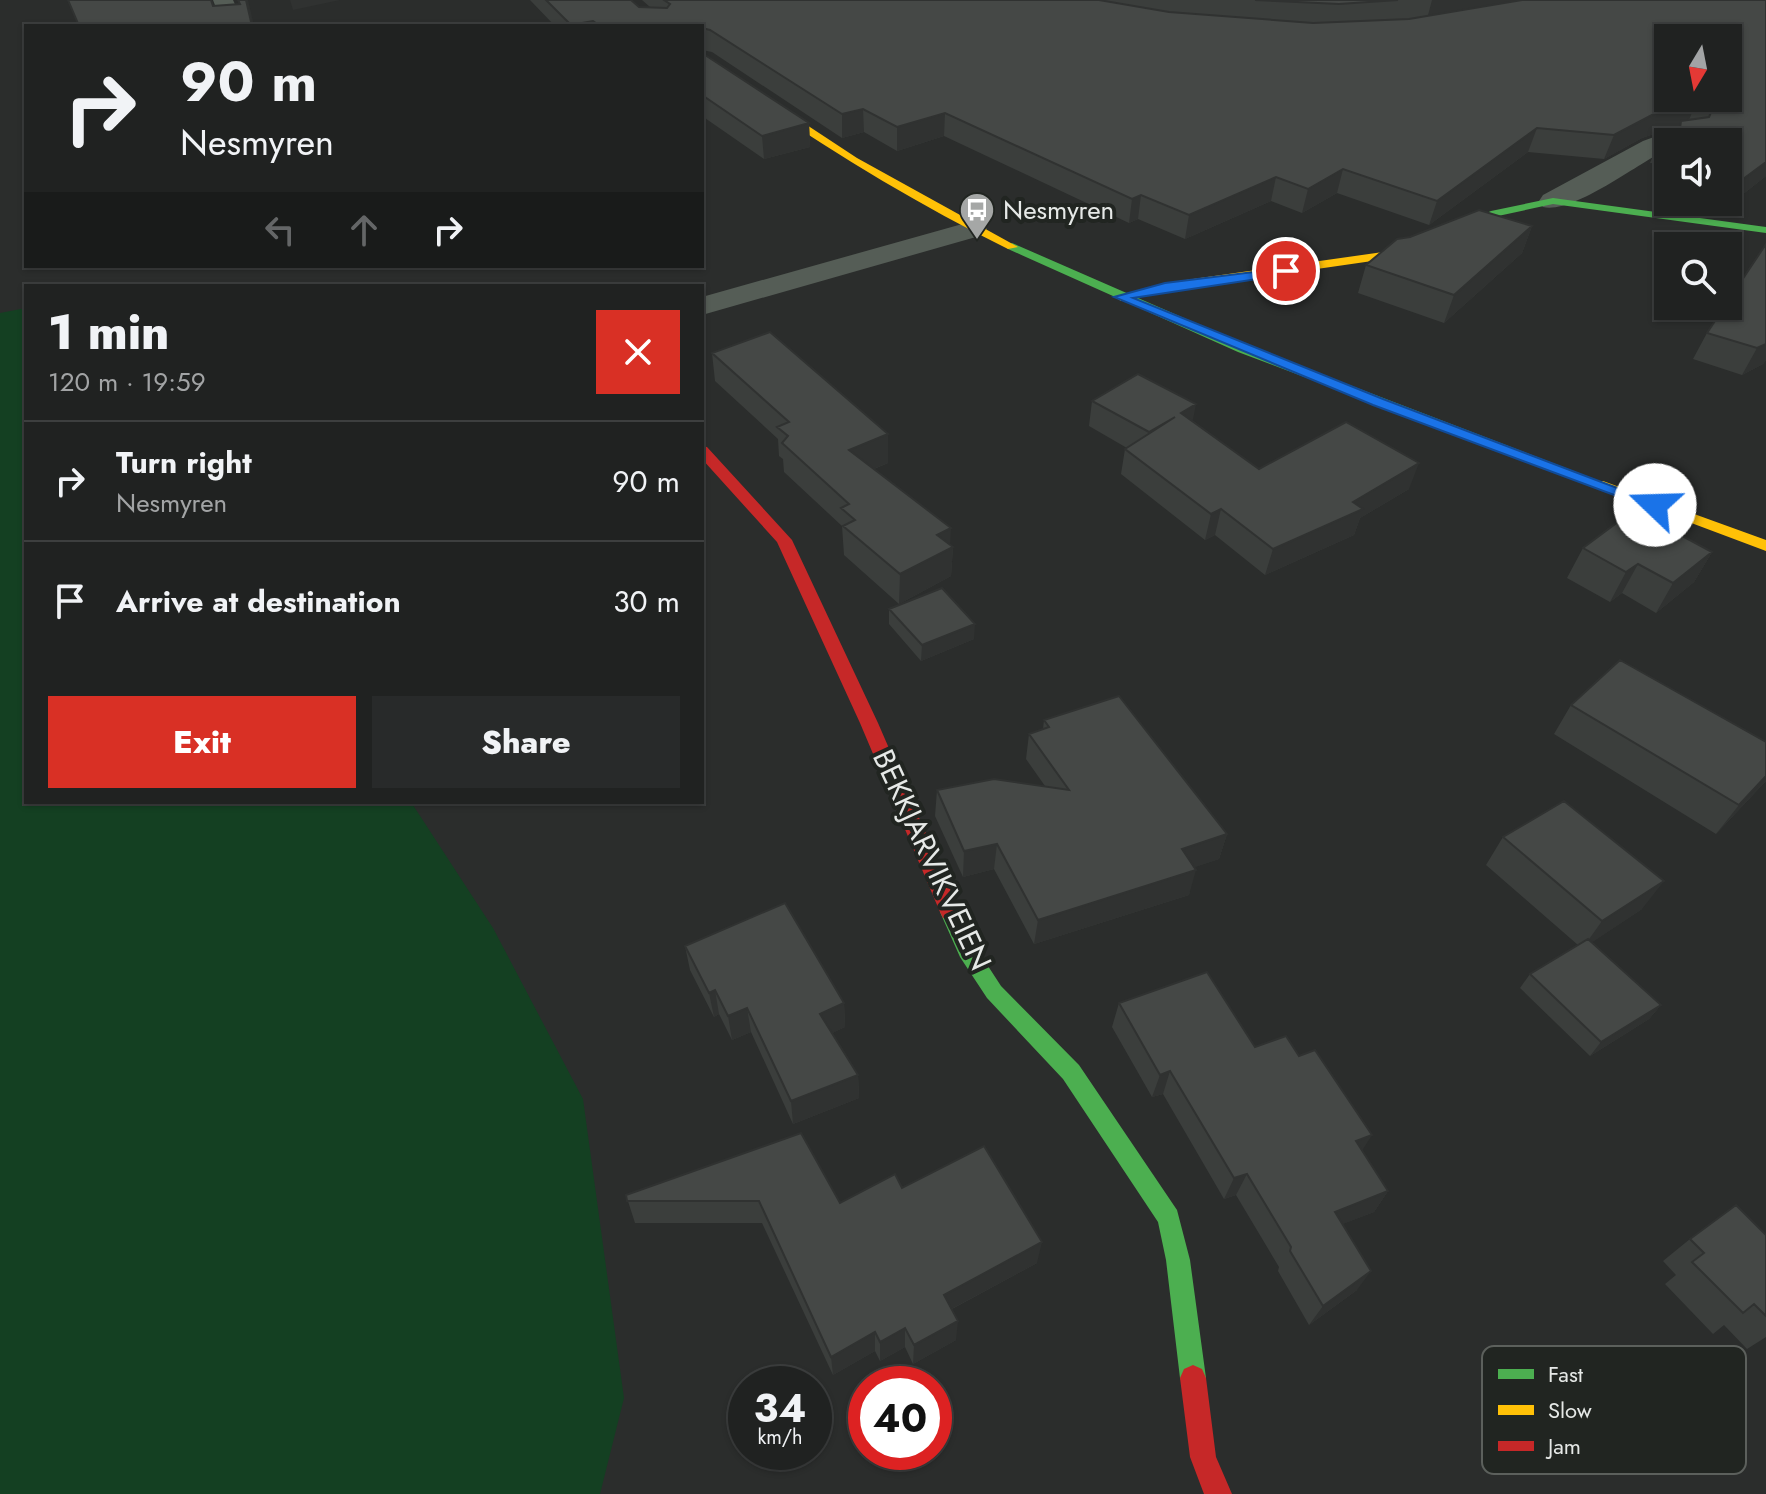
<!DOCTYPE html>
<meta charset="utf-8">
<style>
:root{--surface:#202221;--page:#282a2a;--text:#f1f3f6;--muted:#a2a4a5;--line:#3d3f3f;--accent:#d93025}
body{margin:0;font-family:Jost,sans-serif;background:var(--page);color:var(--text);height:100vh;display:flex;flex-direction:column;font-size:30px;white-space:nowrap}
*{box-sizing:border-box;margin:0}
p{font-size:26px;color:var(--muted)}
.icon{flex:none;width:44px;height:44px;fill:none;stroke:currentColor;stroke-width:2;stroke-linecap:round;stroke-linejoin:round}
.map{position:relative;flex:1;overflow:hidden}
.details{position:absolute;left:24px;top:284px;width:680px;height:520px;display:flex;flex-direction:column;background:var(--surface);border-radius:0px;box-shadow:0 2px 6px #0004,0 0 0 2px var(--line)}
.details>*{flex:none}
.hud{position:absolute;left:24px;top:24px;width:680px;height:244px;border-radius:0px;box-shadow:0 2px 6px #0004,0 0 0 2px var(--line);background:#202221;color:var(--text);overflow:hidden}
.needle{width:52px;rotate:190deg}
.fabs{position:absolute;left:1654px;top:24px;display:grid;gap:16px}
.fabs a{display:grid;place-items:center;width:88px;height:88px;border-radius:0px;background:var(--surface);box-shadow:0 2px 6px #0004,0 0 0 2px var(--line);font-size:40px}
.speed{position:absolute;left:728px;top:1366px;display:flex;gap:16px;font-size:40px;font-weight:700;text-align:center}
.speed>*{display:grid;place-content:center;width:104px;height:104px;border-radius:50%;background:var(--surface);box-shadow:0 2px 6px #0004,0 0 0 2px var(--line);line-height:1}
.speed small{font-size:20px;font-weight:400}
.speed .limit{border:12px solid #d22;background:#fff;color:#111}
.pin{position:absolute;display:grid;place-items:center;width:68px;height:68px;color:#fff;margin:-34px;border:4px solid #fff;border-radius:50%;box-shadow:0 2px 8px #0007}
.me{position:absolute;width:88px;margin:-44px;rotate:291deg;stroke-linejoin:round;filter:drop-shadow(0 0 6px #0008)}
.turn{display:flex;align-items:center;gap:28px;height:168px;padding:0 24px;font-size:36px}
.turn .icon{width:104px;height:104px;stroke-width:2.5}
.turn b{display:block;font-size:56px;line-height:68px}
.lanes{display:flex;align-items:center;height:76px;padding:0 24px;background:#0003;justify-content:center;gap:40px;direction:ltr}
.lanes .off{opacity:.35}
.round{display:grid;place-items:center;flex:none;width:84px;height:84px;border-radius:0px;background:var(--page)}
.overview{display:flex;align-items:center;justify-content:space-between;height:136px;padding:0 24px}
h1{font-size:48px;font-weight:800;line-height:60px}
.primary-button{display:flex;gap:16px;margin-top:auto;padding:16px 24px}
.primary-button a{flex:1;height:92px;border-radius:0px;background:var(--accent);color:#fff;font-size:32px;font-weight:800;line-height:92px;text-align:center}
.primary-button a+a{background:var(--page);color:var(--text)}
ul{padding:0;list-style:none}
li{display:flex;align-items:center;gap:24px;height:120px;padding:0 24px;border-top:2px solid var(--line)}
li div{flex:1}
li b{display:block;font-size:30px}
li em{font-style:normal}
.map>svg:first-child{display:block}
</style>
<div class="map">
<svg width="1766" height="1494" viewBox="0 0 1766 1494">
<rect width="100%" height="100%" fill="#2b2d2c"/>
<path fill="#144022" d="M26,308V802H411L493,928L583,1099L624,1398L600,1494H0V313Z"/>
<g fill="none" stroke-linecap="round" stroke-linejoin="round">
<path fill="#555d56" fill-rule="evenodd" d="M213,0H233L245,26H223Z
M1687,125L1696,128L1700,133L1696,138L1668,142V149C1638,163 1574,214 1543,207L1539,201L1543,195L1643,141Z
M973,221L983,223L987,229L983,235L702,315V297Z"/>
<path fill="#4caf50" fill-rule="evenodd" d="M1553,198L1766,227V233L1553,204L1498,216L1426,246L1416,244L1491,211Z
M1012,243L1248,346L1610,485L1608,488H1598L1238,352L1008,249L1006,247Z
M950,904L957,906L975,946L1001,986L1079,1065L1177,1210L1190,1260L1206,1378L1202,1387L1193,1391L1184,1387L1180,1378L1166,1260L1158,1222L1063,1079L987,998L960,957L940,912L943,906Z"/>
<path fill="#ffc107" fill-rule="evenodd" d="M702,56L857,158L1018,247L1008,249C900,196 800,132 702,63Z
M1422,241L1426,242V246L1400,257L1165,291L1121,301L1115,297L1165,283L1397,250Z
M1603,481L1766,540V551L1598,488V482Z"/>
<path fill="#c62828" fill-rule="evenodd" d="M702,446L707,447L792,540L878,723L960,912L957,918L950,920L943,918L940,912L860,723L777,542L702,459Z
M1193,1365L1202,1369L1206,1378L1216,1457L1232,1494H1204L1190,1457L1180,1378L1184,1369Z"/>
</g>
<path fill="#3b3e3c" d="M530,0H631L639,7H650L642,0H1766V176L1719,213L1686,208L1684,202H1728V142H1668V161L1665,164L1650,163L1660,139L1678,129L1680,125L1642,138L1604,159L1528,152L1429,225L1337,193L1302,213L1271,201L1185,239L1138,219L1129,223L944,136L897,151L864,132L842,138L712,52L702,50V26H555Z
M702,53L809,123L810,147L764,159L702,116Z
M1532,226L1522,253L1444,323L1358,293L1366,265Z
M1766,244V360L1763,364L1742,375L1693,359L1707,333Z
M712,353L888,434V463L874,469L953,547L951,576L899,604L844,555L842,526L784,472L783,459L779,456L778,439L715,381Z
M1092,401L1193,421L1259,469L1409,489L1360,518L1354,535L1265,575L1215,535L1205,540L1121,474L1125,449L1127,448L1089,426Z
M1583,548L1712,552L1694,582L1656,613L1622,593L1610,602L1567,578Z
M889,609L974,639L921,661L889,624Z
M1571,705L1766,742V781L1716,834L1554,734Z
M1044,720L1227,834L1219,859L1194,867L1189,895L1034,944L994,869L963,877L935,816L937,790L1045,786L1026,759L1029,734L1043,729Z
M1503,837L1642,909L1592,942L1661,1005L1649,1019L1590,1056L1520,988L1530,974L1578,945L1486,865Z
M685,946L844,1003L845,1027L832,1033L858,1075L859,1098L793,1124L751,1032L732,1040L719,1014L714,1017L690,970Z
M1119,1003L1255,1047L1362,1151L1388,1191L1374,1212L1342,1224L1357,1290L1309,1325L1278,1271L1279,1267L1236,1195L1224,1199L1163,1094L1152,1097L1112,1027Z
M902,1188L1037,1263L952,1309L956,1340L913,1364L905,1347L880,1361L875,1351L833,1375L762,1223H635L626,1195L840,1203Z
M1766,1235V1337L1747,1349L1724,1325L1713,1334L1665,1284L1676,1275L1663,1261L1690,1239Z"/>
<path fill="#303231" d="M246,0H248L254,26H252Z
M290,0H340L293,10Z
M1432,0H1526L1427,19Z
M593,21L594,26H571V25Z
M1698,99L1688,122L1681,121L1680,125L1642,138L1604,159L1614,135L1652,115Z
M863,109L864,132L842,138V114Z
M945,113L944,136L897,151V127Z
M809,123L810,147L764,159L762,136Z
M1537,128L1528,152L1429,225L1437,201Z
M1685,129L1679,142H1675L1676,140Z
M1766,162V176L1719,213L1724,202H1728V194L1731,188Z
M1343,169L1337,193L1302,213L1308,189Z
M1276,177L1271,201L1185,239L1189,215Z
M1141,195L1138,219L1129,223L1132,199Z
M1532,226L1522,253L1444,323L1454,295Z
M1766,344V360L1763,364L1742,375L1757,348Z
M1196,404L1191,430L1181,413Z
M888,434V463L849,479V450Z
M1419,463L1409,489L1360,518L1354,535L1265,575L1273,549Z
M1221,509L1215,535L1205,540L1211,514Z
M951,528L950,548L953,547L951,576L899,604L900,574L937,535Z
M1712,552L1694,582L1656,613L1673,583Z
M1638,564L1622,593L1610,602L1626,572Z
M975,624L974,639L921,661L922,645Z
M1766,776V781L1716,834L1739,805Z
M1227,834L1219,859L1175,874L1182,849Z
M997,844L994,869L963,877L964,851Z
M1196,870L1189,895L1034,944L1038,920Z
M1664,881L1642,909L1582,949L1602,921Z
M715,990L719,1014L714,1017L709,993Z
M844,1003L845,1027L822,1038L820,1014Z
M1661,1005L1649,1019L1590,1056L1601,1042Z
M747,1008L751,1032L732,1040L728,1016Z
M1170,1071L1163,1094L1152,1097L1160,1075Z
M858,1075L859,1098L793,1124L791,1101Z
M1372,1135L1358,1157L1356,1141Z
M1247,1174L1236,1195L1224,1199L1234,1178Z
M1388,1191L1374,1212L1322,1232L1335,1212Z
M1042,1242L1037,1263L942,1314L944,1295Z
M1371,1271L1357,1290L1309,1325L1323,1306Z
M958,1321L956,1340L913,1364L914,1345Z
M905,1328V1347L880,1361V1342Z
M875,1332V1351L833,1375L831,1357Z"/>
<path fill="#454846" stroke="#303231" stroke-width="2" fill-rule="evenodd" d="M68,0H211L213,6L240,4L238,0H246L252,26H79Z
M546,0H631L639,7L667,8L670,4L664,0H1099L1169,12L1313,23L1409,19L1522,0H1766V162L1731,188H1728V142H1688L1685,129L1676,140L1660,139L1680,128L1681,121L1709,117L1713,108L1698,99L1652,115L1614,135L1537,128L1437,201L1343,169L1308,189L1276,177L1189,215L1141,195L1132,199L945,113L897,127L863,109L842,114L710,30L702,28V26H600L593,21L571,25ZM1668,38H1728V98H1668Z
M1255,0H1398L1339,4Z
M702,53L809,123L762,136L702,95Z
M1479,210L1532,226L1454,295L1366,265L1397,239L1410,237Z
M1766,244V344L1757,348L1707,333L1725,306H1728V301Z
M770,332L888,434L849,450L951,528L937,535L953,547L900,574L843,526L855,520L841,508L849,504L782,443L788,436L777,427L789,422L712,353Z
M1138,374L1196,404L1181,413L1259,469L1346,422L1419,463L1353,502L1363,509L1273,549L1221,509L1211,514L1125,449L1175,417L1149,432L1092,401Z
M1634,510L1712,552L1673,583L1638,564L1626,572L1583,548Z
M942,588L975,624L922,645L889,609Z
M1620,660L1766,742V776L1739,805L1571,705Z
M1119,696L1227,834L1182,849L1196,870L1038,920L997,844L964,851L937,790L994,779L1069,790L1029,734L1049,727L1044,720Z
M1564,801L1664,881L1602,921L1503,837Z
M785,903L844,1003L820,1014L858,1075L791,1101L747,1008L728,1016L715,990L709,993L685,946Z
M1588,939L1661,1005L1601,1042L1530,974Z
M1207,972L1255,1047L1286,1036L1299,1056L1315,1050L1372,1135L1356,1141L1388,1191L1335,1212L1371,1271L1323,1306L1290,1251L1291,1247L1247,1174L1234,1178L1170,1071L1160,1075L1119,1003Z
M801,1133L840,1203L895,1174L902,1188L984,1146L1042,1242L944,1295L958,1321L914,1345L905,1328L880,1342L875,1332L831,1357L759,1201H627L626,1195Z
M1736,1205L1766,1235V1316L1754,1304L1743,1313L1692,1262L1704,1253L1690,1239Z"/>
<path fill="#1a73e8" stroke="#114b97" stroke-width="2" d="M1286,268L1292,271L1290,274L1133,298L1383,399L1662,505L1655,509L1649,508L1373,405L1114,297L1165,283Z"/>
<defs>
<symbol id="bus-pin" viewBox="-11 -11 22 30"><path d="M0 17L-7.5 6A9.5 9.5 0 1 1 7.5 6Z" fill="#a5a7a6" stroke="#212521"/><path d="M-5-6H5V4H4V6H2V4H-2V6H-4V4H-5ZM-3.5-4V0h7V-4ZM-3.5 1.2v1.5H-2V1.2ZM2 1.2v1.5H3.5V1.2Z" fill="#fff"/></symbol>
</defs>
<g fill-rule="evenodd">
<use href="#bus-pin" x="957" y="190" width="40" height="54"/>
</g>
<g text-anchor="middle" stroke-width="8" stroke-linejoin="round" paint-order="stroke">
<g font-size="26" fill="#e6e9e7" stroke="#212521" text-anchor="start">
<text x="1003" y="219">Nesmyren</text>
</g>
<g font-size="30" fill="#e6e9e7" stroke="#212521">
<text transform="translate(932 860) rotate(65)" y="10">BEKKJARVIKVEIEN</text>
</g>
</g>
<rect x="1482" y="1346" width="264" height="128" rx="12" fill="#212521" stroke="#5c605c" stroke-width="2"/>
<rect x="1498" y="1369" width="36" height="10" fill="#4caf50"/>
<rect x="1498" y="1405" width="36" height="10" fill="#ffc107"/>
<rect x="1498" y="1441" width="36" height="10" fill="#c62828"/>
<g font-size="22" fill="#e6e9e7">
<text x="1548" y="1382">Fast</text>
<text x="1548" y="1418">Slow</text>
<text x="1548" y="1454">Jam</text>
</g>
</svg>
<div class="fabs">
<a><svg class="needle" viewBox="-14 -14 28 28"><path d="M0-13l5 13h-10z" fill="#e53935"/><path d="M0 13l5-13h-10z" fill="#a2a4a5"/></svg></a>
<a><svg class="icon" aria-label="sound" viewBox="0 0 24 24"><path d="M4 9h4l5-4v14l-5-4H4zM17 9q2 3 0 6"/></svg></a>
<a><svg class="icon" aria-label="search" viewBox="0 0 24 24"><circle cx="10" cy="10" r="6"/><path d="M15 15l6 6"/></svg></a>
</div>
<div class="speed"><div>34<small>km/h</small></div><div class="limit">40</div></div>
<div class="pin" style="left:1286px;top:271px;background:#d93025"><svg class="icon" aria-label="arrive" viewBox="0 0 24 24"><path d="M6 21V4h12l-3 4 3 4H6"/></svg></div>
<svg class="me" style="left:1655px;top:505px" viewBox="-20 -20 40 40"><circle r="19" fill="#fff"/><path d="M0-13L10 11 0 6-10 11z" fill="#1a73e8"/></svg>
<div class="hud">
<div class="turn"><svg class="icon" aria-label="right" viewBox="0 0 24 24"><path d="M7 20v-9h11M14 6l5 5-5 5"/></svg><div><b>90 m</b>Nesmyren</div></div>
<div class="lanes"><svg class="icon off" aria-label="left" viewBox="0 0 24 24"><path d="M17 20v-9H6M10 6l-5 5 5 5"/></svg><svg class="icon off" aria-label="ahead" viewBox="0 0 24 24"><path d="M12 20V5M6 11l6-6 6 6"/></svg><svg class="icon" aria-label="right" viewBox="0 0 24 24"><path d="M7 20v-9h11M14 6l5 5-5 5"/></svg></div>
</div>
<section class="details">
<div class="overview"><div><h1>1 min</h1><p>120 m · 19:59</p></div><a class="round" style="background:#d93025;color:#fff"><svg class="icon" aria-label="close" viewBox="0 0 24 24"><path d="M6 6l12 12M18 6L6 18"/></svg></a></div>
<ul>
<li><svg class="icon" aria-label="right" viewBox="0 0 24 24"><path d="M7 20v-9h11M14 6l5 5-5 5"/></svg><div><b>Turn right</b><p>Nesmyren</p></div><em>90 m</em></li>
<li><svg class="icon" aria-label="arrive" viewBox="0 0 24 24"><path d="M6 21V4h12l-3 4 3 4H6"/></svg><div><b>Arrive at destination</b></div><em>30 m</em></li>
</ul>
<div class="primary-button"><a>Exit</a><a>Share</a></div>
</section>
</div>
